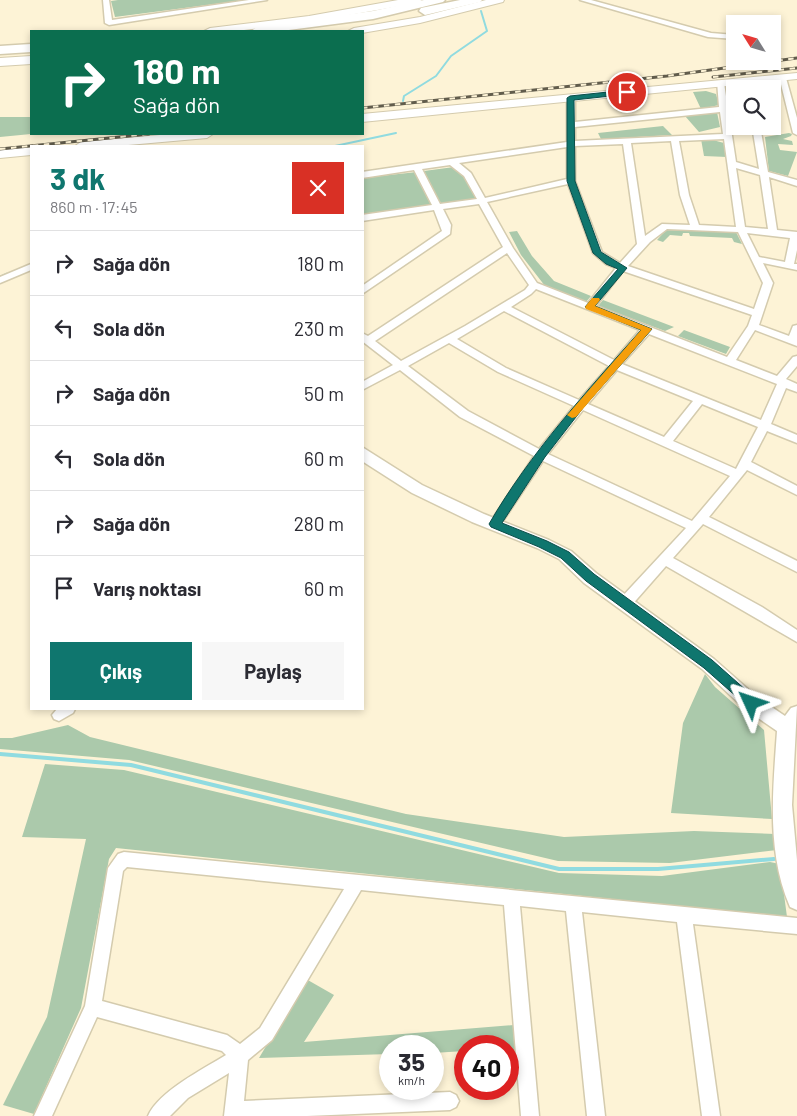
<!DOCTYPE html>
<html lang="tr">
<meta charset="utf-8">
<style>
:root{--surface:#fff;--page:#f7f7f7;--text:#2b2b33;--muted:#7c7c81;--line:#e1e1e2;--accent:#0f766e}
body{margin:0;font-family:Barlow,sans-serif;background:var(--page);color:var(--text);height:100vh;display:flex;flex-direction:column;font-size:19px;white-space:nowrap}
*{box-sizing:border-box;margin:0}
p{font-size:16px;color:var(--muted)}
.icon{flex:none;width:28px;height:28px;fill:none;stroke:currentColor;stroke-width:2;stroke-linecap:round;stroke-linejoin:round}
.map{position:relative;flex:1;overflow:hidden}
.drawer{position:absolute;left:30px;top:145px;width:334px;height:565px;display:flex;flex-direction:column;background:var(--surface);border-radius:0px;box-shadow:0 2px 8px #0003}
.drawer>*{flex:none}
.top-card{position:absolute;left:30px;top:30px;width:334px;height:105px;border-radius:0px;box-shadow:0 2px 8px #0003;background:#0b6e4f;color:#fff;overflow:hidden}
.needle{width:32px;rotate:307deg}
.buttons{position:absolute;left:726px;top:15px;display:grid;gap:10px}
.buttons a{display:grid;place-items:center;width:55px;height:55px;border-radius:0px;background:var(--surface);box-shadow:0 2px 8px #0003;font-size:25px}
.speed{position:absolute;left:379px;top:1035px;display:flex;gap:10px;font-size:25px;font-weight:700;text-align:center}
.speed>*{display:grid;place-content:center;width:65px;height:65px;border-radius:50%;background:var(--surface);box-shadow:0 2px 8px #0003;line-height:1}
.speed small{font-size:12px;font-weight:400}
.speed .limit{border:8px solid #d22;background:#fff;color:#111}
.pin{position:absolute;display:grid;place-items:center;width:42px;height:42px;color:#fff;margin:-21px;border:2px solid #fff;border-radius:50%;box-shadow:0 1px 5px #0007}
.me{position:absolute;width:55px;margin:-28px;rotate:312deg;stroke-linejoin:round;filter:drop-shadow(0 0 4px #0008)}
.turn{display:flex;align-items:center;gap:18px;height:105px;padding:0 20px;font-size:22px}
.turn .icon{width:65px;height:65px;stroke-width:2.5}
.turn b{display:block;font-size:35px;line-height:42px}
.round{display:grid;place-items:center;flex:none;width:52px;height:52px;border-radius:0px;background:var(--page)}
.overview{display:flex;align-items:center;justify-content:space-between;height:85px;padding:0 20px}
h1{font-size:30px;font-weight:700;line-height:38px;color:var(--accent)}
.action{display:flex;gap:10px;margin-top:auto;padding:10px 20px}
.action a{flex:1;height:58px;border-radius:0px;background:var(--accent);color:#fff;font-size:20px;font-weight:700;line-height:58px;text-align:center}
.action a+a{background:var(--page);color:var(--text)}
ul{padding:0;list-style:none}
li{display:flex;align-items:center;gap:15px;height:65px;padding:0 20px;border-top:1px solid var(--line)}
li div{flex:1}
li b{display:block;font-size:19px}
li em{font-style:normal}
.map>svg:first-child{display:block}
</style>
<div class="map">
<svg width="797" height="1116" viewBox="0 0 797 1116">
<rect width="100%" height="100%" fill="#fdf3d6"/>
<path fill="#abc9ab" d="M246,0L115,17L111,1L118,0Z
M706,91L716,94L719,105L701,109L693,92Z
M717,112L720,127L699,132L685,116Z
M0,117H31V134L0,137Z
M663,126L672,135L601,139L598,133Z
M789,133L792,134L791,136L783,139L792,141L793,145L778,144L780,150L797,152L788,176L769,171L765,137Z
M701,139H709L724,143L727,157L704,156Z
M454,167L462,174L478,199L440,204L424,171Z
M417,172L434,206L363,216L362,178Z
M666,230L736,232L742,244L734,242L732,238L690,236L689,233H683L682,236L670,235L663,242L657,240Z
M517,231L532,256L554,281L591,296L586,302L545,286L521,255L509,232Z
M603,300L674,327L665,331L598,306Z
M684,330L730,347L726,354L678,336Z
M705,674L715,687L764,730L772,819L671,813L683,723Z
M68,725L90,737L406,814L564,837L694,831L775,834L777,850L670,863L558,861L129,760L0,749V738H12Z
M45,764L124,770L559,873L662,876L770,862L780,864L787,917L116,848L109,859L81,1008L34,1114L3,1105L47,1017L86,839L22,837Z
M306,979L334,995L304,1042L514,1025L517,1050H508V1046H465V1051L433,1053L432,1046H390V1054L259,1058Z"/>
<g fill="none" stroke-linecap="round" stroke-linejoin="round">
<path stroke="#90dbe0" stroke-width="2" d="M403,101L404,96L436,76L451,56L487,31L481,11
M335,146L396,133"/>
<path stroke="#90dbe0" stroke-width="2.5" d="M0,277L7,274"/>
<path stroke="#90dbe0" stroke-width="4" d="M0,754L131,765L559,869H658L774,859"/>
<defs>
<path id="minor" d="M103,0H109L112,20L249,0H267L109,25L105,23Z
M580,0H591L711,33L735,35V39L708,37Z
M779,76L786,78L797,118V135L793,133Z
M746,79H752L754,89H746Z
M717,81L724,83L736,162L759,169L752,126H760L768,172L797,180V186L769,177L777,230L797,232V250L794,264H797V270L763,263L773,283L759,325L789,336L793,326L797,325V346L755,330L736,360L777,376L793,357L797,356V366L786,379L797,384V392L786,388L771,424L797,435V443L767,431L751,462L797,486V495L747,470L709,517L797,561V572L703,524L673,558L762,607L797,630V642L666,566L630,607L625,608L620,607L619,603L620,599L686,528L543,461L499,527H491L489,524L491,521L534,456L460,417L400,370L362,390V382L393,365L362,341V333L368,336L503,247L479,204L443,209L451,225L450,234L362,294V286L442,231L434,210L362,221V215L432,205L414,170L362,178V172L567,142V98L571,96L575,98V122L719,107ZM720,112L723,134L575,141V127ZM724,139L736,227L699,225L689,195L679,141ZM671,141L680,195L690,225L662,224L645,236L631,143ZM623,144L637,244L620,263L602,252L575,181V146ZM567,147V179L485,198L471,173L459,163ZM450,165L464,176L477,199L440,204L422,169ZM736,168L760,175L768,229L745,227ZM568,184L593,253L606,264L616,268L588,303L537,283L513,248L487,202ZM667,229L738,232L763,283L754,309L628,266L650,242ZM747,233L790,238L785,262L759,257ZM507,253L529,285L525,290L465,326L401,361L375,341ZM623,271L752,315L748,326L727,357L596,306ZM536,289L640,330L614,360L511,307L531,294ZM504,311L609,366L579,400L506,368L457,339ZM649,334L777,384L761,420L622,364ZM449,343L498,372L574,406L539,449L468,411L408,366ZM617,370L693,401L664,437L588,404ZM702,404L758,427L736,469L673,441ZM583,410L730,476L692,521L548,454Z
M31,264V270L0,283V277Z
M57,709H75L73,713L59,721L54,719L52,715Z
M124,852L797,918V934L693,924L720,1116H702L677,922L582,912L605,1116H587L566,911L520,906L539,1116H521L504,905L361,890L272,1040L248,1060L244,1101L450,1092L456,1095L459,1101L456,1107L450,1110L307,1116H224L229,1073L188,1098L170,1116H148C158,1092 203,1069 226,1055L222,1051L97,1017L52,1116H34L85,1006L108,868L118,854ZM127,867L344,889L260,1028L240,1044L227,1035L102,1001L123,871Z"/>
<path id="tertiary" d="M362,447L422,485L484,514L549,540L571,551L596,573L714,659L757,697L785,716L791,708L797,706L792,805L797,860V910L790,907C766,852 773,789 777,731L745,709L702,669L584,583L559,559L537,548L472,522L412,493L362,461Z"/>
<path id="secondary" d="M797,73V79L362,122V114Z
M171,134H213L207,138L117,146H75L81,142Z
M31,147V155L0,158V150Z"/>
<path id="primary" d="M398,0H422L417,3L309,22L236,31H204L210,28L309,16Z
M486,0H504L503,2L420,23L362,33V31H348L354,28L420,17Z
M31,56V64L0,66V58Z"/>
<path id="trunk" d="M424,0H445L443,2L373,19L281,31H251L257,27L373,11Z
M460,0H482L480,2L425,15L419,11L421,8Z
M31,44V52L0,54V46Z"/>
</defs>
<use href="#minor" stroke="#d4cbae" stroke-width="3"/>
<use href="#tertiary" stroke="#d4cbae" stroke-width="3"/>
<use href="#secondary" stroke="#d4cbae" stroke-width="2"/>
<use href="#primary" stroke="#d4cbae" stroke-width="2"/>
<use href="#trunk" stroke="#d4cbae" stroke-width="3"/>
<use href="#minor" fill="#fff" fill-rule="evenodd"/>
<use href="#tertiary" fill="#fff" fill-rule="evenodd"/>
<use href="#secondary" fill="#fff" fill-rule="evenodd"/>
<use href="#primary" fill="#fff" fill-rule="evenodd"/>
<use href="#trunk" fill="#fff" fill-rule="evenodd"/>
<defs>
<path id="rail" d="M713,77L797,68
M362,108L667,76L797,58
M0,149L149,134"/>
</defs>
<use href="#rail" stroke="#615c4c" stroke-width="3"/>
<use href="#rail" stroke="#fdf3d6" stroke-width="2" stroke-dasharray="5.5" stroke-linecap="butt"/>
</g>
<path fill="#0f766e" stroke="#0a4d48" d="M627,90L630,92L629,94L574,100L575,181L601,252L627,268L595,306L652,329L583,408L545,457L502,523L547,541L569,552L594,574L712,660L756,699L758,703L756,706L751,708L747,706L704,668L586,581L561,558L539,547L491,527L489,524C530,453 587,391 641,330L585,307L618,269L606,264L593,253L567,181V98L570,96Z"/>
<path fill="#f59e0b" d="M592,298H599L600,300L595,306L652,329L576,417L572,418L567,415L569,413L641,330L586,309L585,307Z"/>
</svg>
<div class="buttons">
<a><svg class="needle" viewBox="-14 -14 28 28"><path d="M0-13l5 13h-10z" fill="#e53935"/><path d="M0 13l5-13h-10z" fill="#7c7c81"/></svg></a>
<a><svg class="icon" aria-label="search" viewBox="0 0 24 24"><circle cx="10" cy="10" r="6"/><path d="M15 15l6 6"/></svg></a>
</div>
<div class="speed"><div>35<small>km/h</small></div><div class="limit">40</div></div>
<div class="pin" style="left:627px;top:92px;background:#d93025"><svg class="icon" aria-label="arrive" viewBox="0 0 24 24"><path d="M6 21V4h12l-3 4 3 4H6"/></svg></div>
<svg class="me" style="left:751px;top:703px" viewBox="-20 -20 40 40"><path d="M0-17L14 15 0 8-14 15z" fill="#0f766e" stroke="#fff" stroke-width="4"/></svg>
<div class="top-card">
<div class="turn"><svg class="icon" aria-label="right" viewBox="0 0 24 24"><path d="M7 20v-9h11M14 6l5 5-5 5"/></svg><div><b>180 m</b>Sağa dön</div></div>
</div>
<section class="drawer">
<div class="overview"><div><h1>3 dk</h1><p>860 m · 17:45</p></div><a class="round" style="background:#d93025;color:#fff"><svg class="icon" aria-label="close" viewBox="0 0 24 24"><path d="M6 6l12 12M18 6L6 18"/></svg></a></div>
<ul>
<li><svg class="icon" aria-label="right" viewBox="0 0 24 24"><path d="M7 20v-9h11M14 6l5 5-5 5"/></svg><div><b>Sağa dön</b></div><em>180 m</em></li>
<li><svg class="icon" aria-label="left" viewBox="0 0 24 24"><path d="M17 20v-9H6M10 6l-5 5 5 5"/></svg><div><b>Sola dön</b></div><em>230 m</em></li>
<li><svg class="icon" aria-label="right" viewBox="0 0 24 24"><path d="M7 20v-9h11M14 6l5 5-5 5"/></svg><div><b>Sağa dön</b></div><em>50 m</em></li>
<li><svg class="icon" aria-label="left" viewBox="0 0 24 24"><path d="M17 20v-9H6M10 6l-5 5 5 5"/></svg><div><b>Sola dön</b></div><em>60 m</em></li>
<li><svg class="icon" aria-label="right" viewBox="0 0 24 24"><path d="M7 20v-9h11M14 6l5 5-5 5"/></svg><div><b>Sağa dön</b></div><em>280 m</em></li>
<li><svg class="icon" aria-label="arrive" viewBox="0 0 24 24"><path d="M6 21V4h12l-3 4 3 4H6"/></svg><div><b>Varış noktası</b></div><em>60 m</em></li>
</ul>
<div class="action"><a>Çıkış</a><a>Paylaş</a></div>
</section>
</div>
